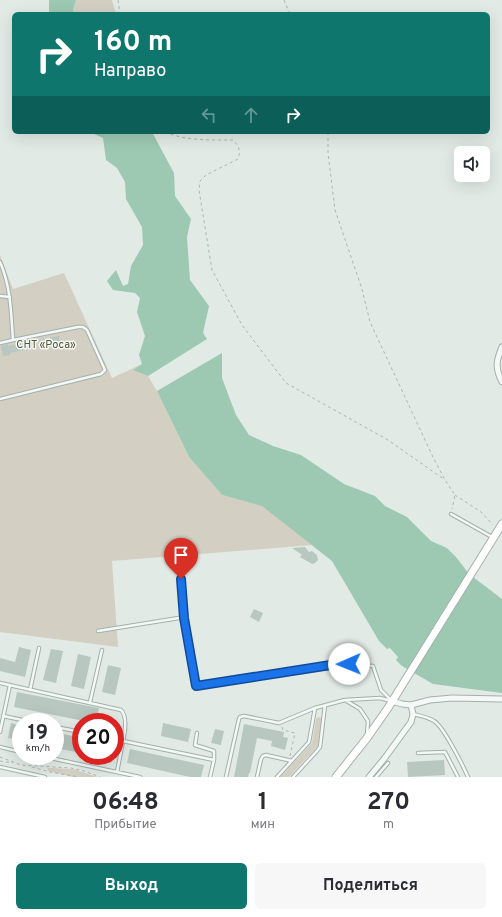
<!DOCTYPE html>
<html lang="ru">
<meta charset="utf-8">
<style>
:root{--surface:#fff;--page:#f7f7f7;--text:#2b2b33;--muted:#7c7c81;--accent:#0f766e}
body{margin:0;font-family:Overpass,sans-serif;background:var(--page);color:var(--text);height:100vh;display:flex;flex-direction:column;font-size:15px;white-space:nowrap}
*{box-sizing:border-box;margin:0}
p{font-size:13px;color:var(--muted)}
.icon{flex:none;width:22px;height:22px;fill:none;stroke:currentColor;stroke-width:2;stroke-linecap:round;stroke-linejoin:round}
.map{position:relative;height:777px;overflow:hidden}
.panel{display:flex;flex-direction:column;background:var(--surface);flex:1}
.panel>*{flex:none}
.hud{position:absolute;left:12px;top:12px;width:478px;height:122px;border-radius:6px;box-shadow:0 4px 16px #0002;background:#0f766e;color:#fff;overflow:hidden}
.fabs{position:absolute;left:454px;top:146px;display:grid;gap:8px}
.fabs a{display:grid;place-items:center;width:36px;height:36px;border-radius:6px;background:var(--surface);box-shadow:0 4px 16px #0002;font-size:20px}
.speed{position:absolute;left:12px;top:713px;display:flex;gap:8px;font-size:20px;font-weight:700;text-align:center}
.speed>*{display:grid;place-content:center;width:52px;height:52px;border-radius:50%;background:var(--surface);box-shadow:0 4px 16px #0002;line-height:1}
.speed small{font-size:10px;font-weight:400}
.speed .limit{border:6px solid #d22;background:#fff;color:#111}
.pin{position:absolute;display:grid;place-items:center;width:34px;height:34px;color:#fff;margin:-41px -17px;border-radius:50% 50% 50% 0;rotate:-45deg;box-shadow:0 0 4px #0007}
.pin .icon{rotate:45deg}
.me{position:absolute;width:44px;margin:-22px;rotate:269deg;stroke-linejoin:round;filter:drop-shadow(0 0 3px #0008)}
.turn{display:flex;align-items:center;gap:14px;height:84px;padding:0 16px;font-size:18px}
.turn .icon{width:52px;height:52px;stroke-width:2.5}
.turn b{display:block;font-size:28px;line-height:34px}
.lanes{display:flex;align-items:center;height:38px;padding:0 16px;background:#0003;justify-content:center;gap:20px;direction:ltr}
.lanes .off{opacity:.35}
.eta{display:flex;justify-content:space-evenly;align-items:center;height:68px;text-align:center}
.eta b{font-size:24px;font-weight:700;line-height:28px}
.cta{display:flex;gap:8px;margin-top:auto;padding:8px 16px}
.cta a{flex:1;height:46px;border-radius:6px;background:var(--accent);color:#fff;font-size:16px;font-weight:700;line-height:46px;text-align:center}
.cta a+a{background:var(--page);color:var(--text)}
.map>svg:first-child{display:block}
</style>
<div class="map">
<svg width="502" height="777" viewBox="0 0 502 777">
<rect width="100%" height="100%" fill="#e2eae6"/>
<path fill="#d4cfc3" d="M76,0H112L116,14H74L73,10Z
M0,255L13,289L64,273L112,378L142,364L134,370L148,376L157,391L189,457L222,495L262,505L312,545L112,561L118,647L0,632Z
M319,717L323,719L320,741L317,747L289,777H280L312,743L316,719Z
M48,768L73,769L97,777H73L49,771L47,770Z"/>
<path fill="#9dc9b3" d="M49,0H76L73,10L74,14H49Z
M91,132H152L174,173L175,196L191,219L187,237L190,280L209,306L203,333L207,339L148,376L133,370L142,364L139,355L145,336L137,312L140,298L135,293L113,290L107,281L116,270L123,286L128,284L131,266L143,245L142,227L126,199L125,182L117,168L106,160L103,138L92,133Z
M222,353V378L236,415L249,435L273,446L301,455L344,484L375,496L385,506L407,517L431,541L447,548L456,557L469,574L502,599V693L433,684L402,666L396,660L398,657L390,648L387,649L379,641L332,561L262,506L222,495L189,457L157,391Z"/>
<path fill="#b9c7c1" d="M59,336L61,345L55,347L54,343L41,346L39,340Z
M26,342L27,349L10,353V355L3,356L1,346L8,344V346Z
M305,547L309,552L312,551L317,555L318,560L315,563L312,564L300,557L302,555L292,548Z
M254,609L263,613L259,622L250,617Z
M19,647L31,650L25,677L0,671V658L15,662Z
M51,649L63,651L56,683L43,680Z
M78,654L91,657L84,689L71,686Z
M108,665L121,668L115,695L102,692Z
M17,692L99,708L96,722H89L14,707Z
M11,723L21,726V741L8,738Z
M163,723L191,729L188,742L161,736Z
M244,724L284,732L283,737L288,738L285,750L271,746L272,741L257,738L250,773H249L248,777H234Z
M215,729L224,731L221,745L211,743Z
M55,732L81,738V753L55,748Z
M130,749L204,765L201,777H190L127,763Z
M444,760L445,775L408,777L407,762Z"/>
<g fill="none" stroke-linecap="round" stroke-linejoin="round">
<defs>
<path id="lane" d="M0,262C11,287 11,313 13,340L78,327H83L87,330L105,370L101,374L0,399
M0,296L10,297
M0,343L13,340
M451,514L492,537
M181,579L185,617L196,686L337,664L373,666L381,690L392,701
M98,631L185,617
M0,683L121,710C128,717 125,732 123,741L214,760L210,777
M30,690L39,648
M345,700L360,709L368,721L367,734
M90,702L102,650
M413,714C421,716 428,717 434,721C444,727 463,766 468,777
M3,716L32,722
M55,727L81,732
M0,732L10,685
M197,733L195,745L214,751V760
M0,747L21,752
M418,753L445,752L458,777
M41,756L140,777
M0,767L45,777
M117,772L123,741
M226,777L239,719L240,717L244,716L279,723L315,708L345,700L380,698L391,701
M257,777L261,759L263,756L266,755L292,761
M277,777L309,742L315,708
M293,777L317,751L320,747L325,705
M376,777L388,763"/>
<path id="street" d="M502,347C496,361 495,368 502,382
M392,701L402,704L411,705L430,700L452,698L502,699
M369,777L384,759L411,722L413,714L411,705"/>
<path id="secondary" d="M336,777L367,738L388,708L502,524"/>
</defs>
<use href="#lane" stroke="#a3b1ab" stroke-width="4.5"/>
<use href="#street" stroke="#a3b1ab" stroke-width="7"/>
<use href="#secondary" stroke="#a3b1ab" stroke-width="9"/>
<path stroke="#abb6b3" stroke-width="1" stroke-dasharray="3 3" stroke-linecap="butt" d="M118,0L120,14
M284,0L290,14
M165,132C186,141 210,140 233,140C239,146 241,151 238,159L206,175L200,181L199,190L212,270L242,325L286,383L388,440L445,480
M328,132V153L335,210L362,289L370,322L433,457L445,480L455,495L452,509
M455,495L481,512L493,525
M282,727L283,730L295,733L290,756
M0,757L21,765L71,768L84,771L100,777
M0,761L13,763
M32,767L50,772L79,777"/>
<use href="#lane" stroke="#f4f8f7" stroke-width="2.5"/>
<use href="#street" stroke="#f4f8f7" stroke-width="5"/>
<use href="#secondary" stroke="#fff" stroke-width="7"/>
</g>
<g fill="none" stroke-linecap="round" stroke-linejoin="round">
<defs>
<path id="route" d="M181,579L184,618L196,686L337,664H349"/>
</defs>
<use href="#route" stroke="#114b97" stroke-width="10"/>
<use href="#route" stroke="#1a73e8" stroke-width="7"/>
</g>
<g text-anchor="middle" stroke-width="3" stroke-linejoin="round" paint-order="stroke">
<g font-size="11" fill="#5d5538" stroke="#f1f7f5">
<text x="46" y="348">СНТ «Роса»</text>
</g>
</g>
</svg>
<div class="fabs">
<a><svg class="icon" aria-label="sound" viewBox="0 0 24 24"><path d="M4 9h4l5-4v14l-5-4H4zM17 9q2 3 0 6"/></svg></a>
</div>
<div class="speed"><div>19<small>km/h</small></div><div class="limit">20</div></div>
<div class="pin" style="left:181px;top:579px;background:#d93025"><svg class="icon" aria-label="arrive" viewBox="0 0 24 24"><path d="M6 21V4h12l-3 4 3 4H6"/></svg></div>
<svg class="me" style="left:349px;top:664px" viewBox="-20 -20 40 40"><circle r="19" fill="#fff"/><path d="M0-13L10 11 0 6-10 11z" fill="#1a73e8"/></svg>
<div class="hud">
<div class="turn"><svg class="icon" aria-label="right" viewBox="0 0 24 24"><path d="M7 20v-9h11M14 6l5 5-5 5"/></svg><div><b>160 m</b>Направо</div></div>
<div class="lanes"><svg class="icon off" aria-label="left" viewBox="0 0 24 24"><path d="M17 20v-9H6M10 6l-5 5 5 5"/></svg><svg class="icon off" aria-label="ahead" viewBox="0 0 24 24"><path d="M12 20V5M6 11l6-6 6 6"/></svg><svg class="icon" aria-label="right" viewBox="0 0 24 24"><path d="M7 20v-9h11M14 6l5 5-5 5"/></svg></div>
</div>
</div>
<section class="panel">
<div class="eta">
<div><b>06:48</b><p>Прибытие</p></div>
<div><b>1</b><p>мин</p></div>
<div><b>270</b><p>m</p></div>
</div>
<div class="cta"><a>Выход</a><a>Поделиться</a></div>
</section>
